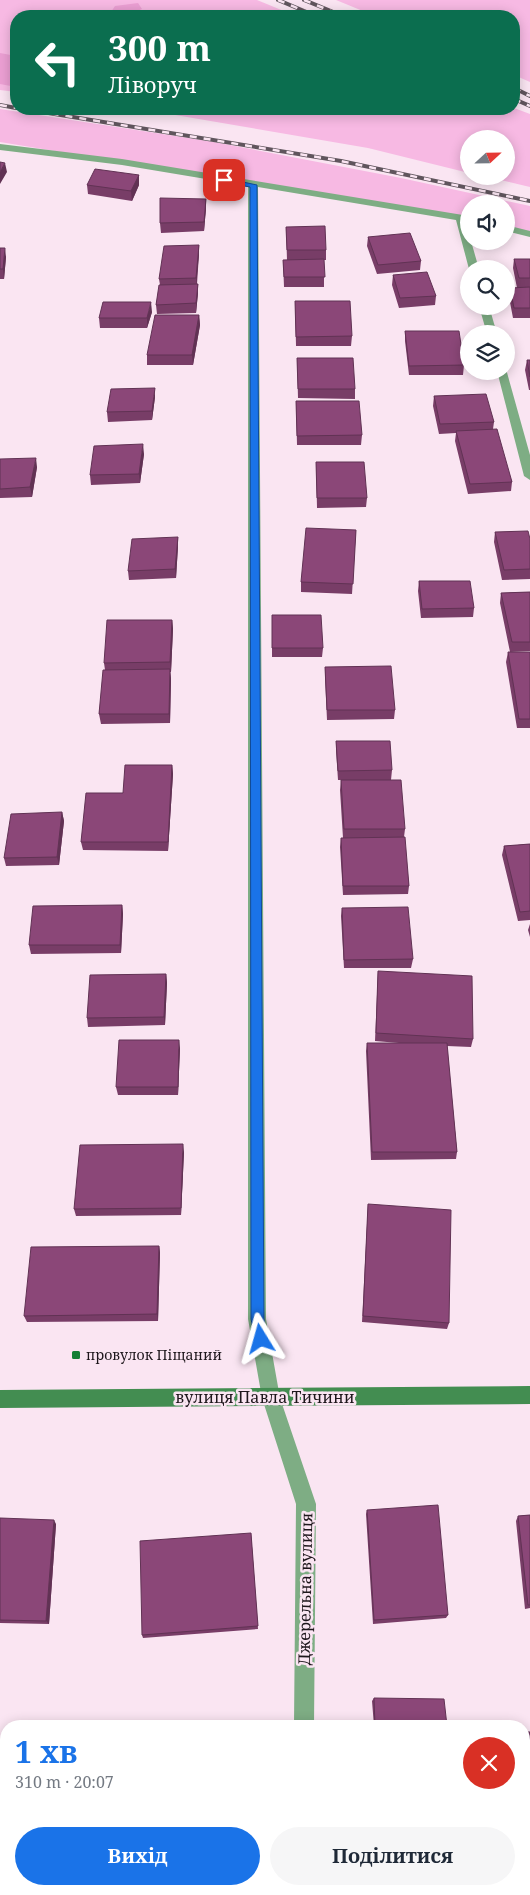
<!DOCTYPE html>
<html lang="uk">
<meta charset="utf-8">
<style>
:root{--surface:#fff;--page:#f6f6f7;--text:#1f2937;--muted:#747a83;--accent:#1a73e8}
body{margin:0;font-family:"Noto Serif",serif;background:var(--page);color:var(--text);height:100vh;display:flex;flex-direction:column;font-size:19px;white-space:nowrap}
*{box-sizing:border-box;margin:0}
p{font-size:16px;color:var(--muted)}
.icon{flex:none;width:28px;height:28px;fill:none;stroke:currentColor;stroke-width:2;stroke-linecap:round;stroke-linejoin:round}
.map{position:relative;flex:1;overflow:hidden}
.details{position:absolute;left:0px;top:1720px;width:530px;height:175px;display:flex;flex-direction:column;background:var(--surface);border-radius:20px 20px 0 0;box-shadow:0 2px 12px #0003}
.details>*{flex:none}
.top-card{position:absolute;left:10px;top:10px;width:510px;height:105px;border-radius:20px;box-shadow:0 2px 12px #0003;background:#0b6e4f;color:#fff;overflow:hidden}
.needle{width:32px;rotate:68deg}
.controls{position:absolute;left:460px;top:130px;display:grid;gap:10px}
.controls a{display:grid;place-items:center;width:55px;height:55px;border-radius:50%;background:var(--surface);box-shadow:0 2px 12px #0003;font-size:25px}
.pin{position:absolute;display:grid;place-items:center;width:42px;height:42px;color:#fff;margin:-21px;border-radius:10px;box-shadow:0 2px 8px #0006}
.me{position:absolute;width:55px;margin:-28px;rotate:352deg;stroke-linejoin:round;filter:drop-shadow(0 0 4px #0008)}
.turn{display:flex;align-items:center;gap:18px;height:105px;padding:0 15px;font-size:22px}
.turn .icon{width:65px;height:65px;stroke-width:2.5}
.turn b{display:block;font-size:35px;line-height:42px}
.round{display:grid;place-items:center;flex:none;width:52px;height:52px;border-radius:26px;background:var(--page)}
.summary{display:flex;align-items:center;justify-content:space-between;height:85px;padding:0 15px}
h1{font-size:30px;font-weight:700;line-height:38px;color:var(--accent)}
.action{display:flex;gap:10px;margin-top:auto;padding:10px 15px}
.action a{flex:1;height:58px;border-radius:30px;background:var(--accent);color:#fff;font-size:20px;font-weight:700;line-height:58px;text-align:center}
.action a+a{background:var(--page);color:var(--text)}
.map>svg:first-child{display:block}
</style>
<div class="map">
<svg width="530" height="1895" viewBox="0 0 530 1895">
<rect width="100%" height="100%" fill="#fae5f2"/>
<path fill="#f7b9e3" d="M0,0H257L296,16H16V92L0,90Z
M336,0H530V82L514,75V16H375Z
M514,108L530,114V187L484,176H506V139H469V173L368,148L140,109Z
M0,109L214,142L401,178L530,206V234L506,228V204H469V219L0,142Z"/>
<path fill="#eb9fd3" d="M138,3L142,9L125,16L109,15L115,6Z
M0,53L16,56V87L0,84Z"/>
<g fill="none" stroke-linecap="round" stroke-linejoin="round">
<path fill="#7ead84" fill-rule="evenodd" d="M0,144L122,159L469,216V222L466,221L469,241H471L479,269H469L456,220L258,187L266,1319L280,1398L316,1504L314,1726H294L296,1504L262,1398L248,1319V186L122,165L0,150Z
M506,225L530,231V237L506,231Z
M479,306H489L497,334H487Z
M506,369L530,455V480L524,476L497,371H506Z
M294,1889H316L317,1895H295Z"/>
<path fill="#438d51" fill-rule="evenodd" d="M530,1386V1404L0,1408V1390Z"/>
<defs>
<path id="rail" d="M278,0L316,16
M304,0L343,16
M514,88L530,96
M514,99L530,106
M0,105L16,108
M24,109L341,161L530,201"/>
</defs>
<use href="#rail" stroke="#60555d" stroke-width="4"/>
<use href="#rail" stroke="#fae5f2" stroke-width="2.5" stroke-dasharray="7" stroke-linecap="butt"/>
</g>
<path fill="#783d67" d="M139,175V185L132,201L88,194L87,185Z
M206,199V208L204,231L161,233L160,223Z
M286,227L326,250V260H324V287H284L283,260H287Z
M368,237L421,261L420,270L377,274L367,246Z
M199,245V254L197,284H198V293L196,313L157,314L156,305L160,285L159,279Z
M0,248L6,257L4,279H0Z
M514,259H530V318H513L509,297L510,288H517L513,268Z
M393,275L436,296L435,305L399,308L392,285Z
M295,301L352,336L351,346H296Z
M152,312L147,328H100L99,318Z
M199,315L200,325L193,365H147V355Z
M405,331L464,365L463,375H409L405,341Z
M297,358L355,389V399L298,398Z
M527,360H530V390H529L525,370Z
M434,396L494,422L493,429L512,482L511,491L468,494L455,441L456,433L439,434L433,406Z
M155,397L152,420L108,422L107,412Z
M296,401L362,435L361,445H297Z
M144,454L140,483L91,485L90,475Z
M0,459L37,467L32,497L0,498Z
M316,462L367,498L366,507L317,508Z
M356,530L352,594L301,592V582Z
M495,532L530,539V579L502,580L494,542Z
M178,537V546L176,578L129,580L128,571Z
M419,581L474,608L473,617L421,618L418,591Z
M530,592V651L510,652L500,603L501,593Z
M272,615L323,648L322,657H272Z
M172,620L173,629L171,672H170L171,679L170,723L101,724L99,714L105,670L104,663Z
M508,652H530V728H517L506,662Z
M325,667L395,710L394,719L327,720L325,676Z
M336,741L392,770L391,780H338L336,750Z
M172,765L173,774L168,851L83,850L81,842L123,793Z
M341,780L405,829L404,837L409,886L408,894L343,895L340,847L341,838H343L340,790Z
M62,812L64,821L59,865L6,866L4,858Z
M530,844V920L518,921L502,855L504,846Z
M122,905L123,914L121,953L31,954L29,945Z
M342,908L413,959L411,968H344L341,916Z
M530,924V937L528,930Z
M378,971L473,1039L471,1047L447,1046L457,1152L456,1159L371,1160L366,1051L367,1043H399L375,1041Z
M166,974L167,983L165,1025L88,1027L87,1018Z
M180,1048L178,1095H118L116,1087Z
M184,1152L181,1215L76,1216L74,1209Z
M368,1204L449,1323L447,1329L362,1322Z
M159,1246L160,1253L158,1321L27,1322L24,1316Z
M367,1510L448,1615L446,1618L373,1624L366,1514Z
M530,1515V1608L525,1609L516,1521L518,1516Z
M0,1518L56,1524L49,1624L0,1623Z
M251,1533L258,1629L143,1638L142,1635Z
M374,1698L447,1726H374L372,1701Z"/>
<path fill="#613254" d="M5,163L7,172L0,184V172Z
M139,175V185L132,201L131,191Z
M206,199V208L204,231V222Z
M199,245V254L196,287V278Z
M5,248L6,257L4,279L3,269Z
M198,284V293L196,313V303Z
M151,302L152,312L147,328V318Z
M199,315L200,325L193,365L192,355Z
M155,388V397L152,420V411Z
M143,444L144,454L140,483L139,474Z
M36,458L37,467L32,497L30,487Z
M178,537V546L176,578L175,569Z
M172,620L173,629L171,672L170,662Z
M170,669L171,679L170,723L169,714Z
M172,765L173,774L168,851V842Z
M62,812L64,821L59,865L57,857Z
M122,905L123,914L121,953L120,945Z
M166,974L167,983L165,1025L164,1017Z
M179,1040L180,1048L178,1095V1087Z
M183,1144L184,1152L181,1215V1208Z
M159,1246L160,1253L158,1321L157,1314Z
M54,1520L56,1524L49,1624L46,1621Z"/>
<path fill="#8b4778" stroke="#613254" d="M0,162L5,163L0,172Z
M95,169L139,175L131,191L87,185Z
M160,198L206,199L204,222L160,223Z
M325,226L326,250H287L286,227Z
M410,233L421,261L378,265L368,237Z
M199,245L196,278L159,279L164,246Z
M0,248H5L3,269H0Z
M324,259L325,277H284L283,260Z
M514,259H530V278H519Z
M427,272L436,296L400,298L393,275Z
M198,284L196,303L156,305L159,285Z
M530,287V308H514L510,288Z
M295,301H350L352,336L296,337Z
M103,302H151L147,318H99Z
M155,315H199L192,355H147Z
M405,331H459L464,365L409,366Z
M297,358H353L355,389H298Z
M527,360H530V377Z
M155,388L152,411L107,412L111,389Z
M486,394L494,422L440,424L434,396Z
M296,401H359L362,435L297,436Z
M497,429L512,482L470,484L456,431Z
M143,444L139,474L90,475L94,446Z
M36,458L30,487L0,489V459Z
M316,462H364L367,498H317Z
M306,528L356,530L353,584L301,582Z
M528,531L530,539V569L504,570L495,532Z
M178,537L175,569L128,571L132,539Z
M419,581H470L474,608L422,609Z
M530,592V642H512L501,593Z
M272,615H321L323,648H272Z
M107,620H172L170,662L104,663Z
M508,652H530V719H519Z
M391,666L395,710H327L325,667Z
M170,669L169,714H99L103,670Z
M336,741H390L392,770L338,771Z
M125,765H172L168,842H81L86,793H123Z
M341,780H401L405,829H344Z
M62,812L57,857L4,858L11,814Z
M405,837L409,886H343L341,838Z
M530,844V911L520,912L504,846Z
M122,905L120,945H29L33,906Z
M408,907L413,959L344,960L342,908Z
M378,971L472,976L473,1039L376,1033Z
M166,974L164,1017L87,1018L90,975Z
M119,1040H179L178,1087H116Z
M367,1043H447L457,1152H372Z
M183,1144L181,1208L74,1209L80,1145Z
M368,1204L451,1210L449,1323L363,1316Z
M159,1246L157,1314L24,1316L31,1247Z
M438,1505L448,1615L374,1620L367,1510Z
M530,1515V1605H528L518,1516Z
M0,1518L54,1520L46,1621L0,1620Z
M251,1533L258,1626L142,1635L140,1541Z
M374,1698L444,1699L447,1726H375Z
M524,1732H530V1839H524Z"/>
<path fill="#1a73e8" stroke="#114b97" d="M224,178L257,185L264,1319L267,1339L265,1344L261,1345L256,1344L251,1319L250,187L222,182L221,180Z"/>
<rect fill="#137f35" stroke="#fae5f2" stroke-width="2" x="71" y="1350" width="10" height="10" rx="2.5"/>
<g text-anchor="middle" stroke-width="5" stroke-linejoin="round" paint-order="stroke">
<g font-size="14" fill="#1d161b" stroke="#fae5f2" text-anchor="start">
<text x="86" y="1360">провулок Піщаний</text>
</g>
<g font-size="16" fill="#1d161b" stroke="#fae5f2">
<text x="265" y="1403">вулиця Павла Тичини</text>
<text transform="translate(305 1589) rotate(-89)" y="6">Джерельна вулиця</text>
</g>
</g>
</svg>
<div class="controls">
<a><svg class="needle" viewBox="-14 -14 28 28"><path d="M0-13l5 13h-10z" fill="#e53935"/><path d="M0 13l5-13h-10z" fill="#747a83"/></svg></a>
<a><svg class="icon" aria-label="sound" viewBox="0 0 24 24"><path d="M4 9h4l5-4v14l-5-4H4zM17 9q2 3 0 6"/></svg></a>
<a><svg class="icon" aria-label="search" viewBox="0 0 24 24"><circle cx="10" cy="10" r="6"/><path d="M15 15l6 6"/></svg></a>
<a><svg class="icon" aria-label="layers" viewBox="0 0 24 24"><path d="M12 4l9 5-9 5-9-5zM3 14l9 5 9-5"/></svg></a>
</div>
<div class="pin" style="left:224px;top:180px;background:#d93025"><svg class="icon" aria-label="arrive" viewBox="0 0 24 24"><path d="M6 21V4h12l-3 4 3 4H6"/></svg></div>
<svg class="me" style="left:261px;top:1339px" viewBox="-20 -20 40 40"><path d="M0-17L14 15 0 8-14 15z" fill="#1a73e8" stroke="#fff" stroke-width="4"/></svg>
<div class="top-card">
<div class="turn"><svg class="icon" aria-label="left" viewBox="0 0 24 24"><path d="M17 20v-9H6M10 6l-5 5 5 5"/></svg><div><b>300 m</b>Ліворуч</div></div>
</div>
<section class="details">
<div class="summary"><div><h1>1 хв</h1><p>310 m · 20:07</p></div><a class="round" style="background:#d93025;color:#fff"><svg class="icon" aria-label="close" viewBox="0 0 24 24"><path d="M6 6l12 12M18 6L6 18"/></svg></a></div>
<div class="action"><a>Вихід</a><a>Поділитися</a></div>
</section>
</div>
